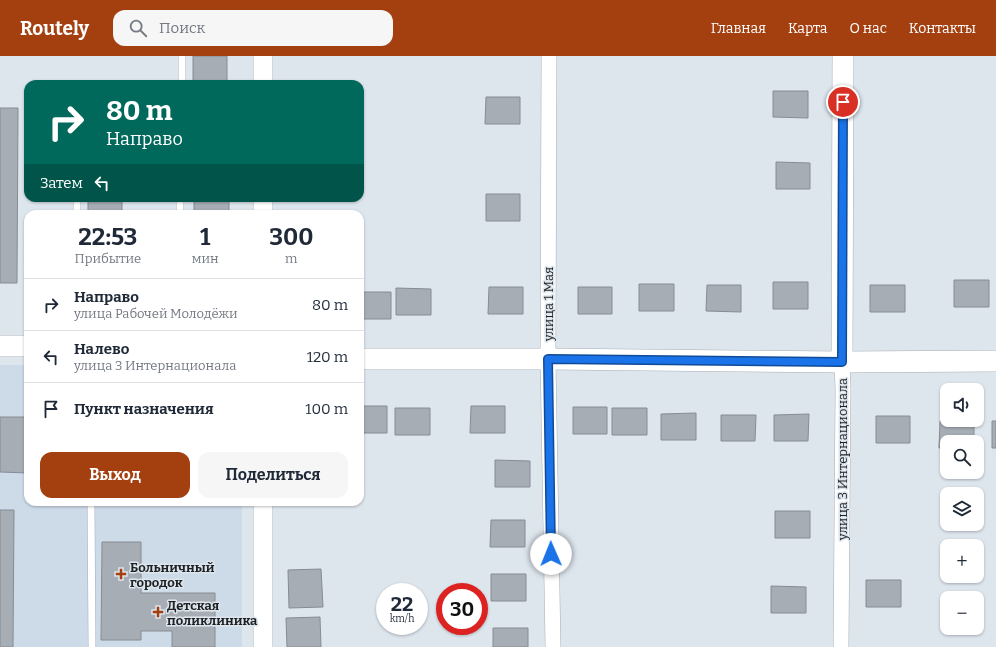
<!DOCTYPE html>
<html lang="ru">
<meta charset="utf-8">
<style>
:root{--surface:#fff;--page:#f6f6f7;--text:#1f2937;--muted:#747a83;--line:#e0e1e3;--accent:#a43f10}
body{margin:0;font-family:Bitter,serif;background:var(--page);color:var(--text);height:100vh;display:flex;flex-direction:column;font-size:15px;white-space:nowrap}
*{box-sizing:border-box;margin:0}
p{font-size:13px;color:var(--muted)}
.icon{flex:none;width:22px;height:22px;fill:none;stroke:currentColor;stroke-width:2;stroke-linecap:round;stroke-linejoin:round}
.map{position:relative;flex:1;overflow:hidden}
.details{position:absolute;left:24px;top:154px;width:340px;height:296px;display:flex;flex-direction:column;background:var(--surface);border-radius:12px;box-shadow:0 1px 3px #0004}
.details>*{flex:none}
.hud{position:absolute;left:24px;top:24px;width:340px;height:122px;border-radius:12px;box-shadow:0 1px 3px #0004;background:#00695c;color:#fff;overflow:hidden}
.fabs{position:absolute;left:940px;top:327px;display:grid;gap:8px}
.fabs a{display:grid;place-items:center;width:44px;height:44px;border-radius:8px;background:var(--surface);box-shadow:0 1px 3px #0004;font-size:20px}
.speed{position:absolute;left:376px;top:527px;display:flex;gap:8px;font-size:20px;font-weight:700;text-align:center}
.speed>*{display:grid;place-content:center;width:52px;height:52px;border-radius:50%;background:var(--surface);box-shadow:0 1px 3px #0004;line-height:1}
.speed small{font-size:10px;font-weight:400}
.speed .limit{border:6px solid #d22;background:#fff;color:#111}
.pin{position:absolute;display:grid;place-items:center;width:34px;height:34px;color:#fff;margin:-17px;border:2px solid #fff;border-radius:50%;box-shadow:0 1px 4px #0007}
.me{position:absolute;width:44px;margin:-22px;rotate:359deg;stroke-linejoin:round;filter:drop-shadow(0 0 3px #0008)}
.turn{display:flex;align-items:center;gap:14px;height:84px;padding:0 16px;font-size:18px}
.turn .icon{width:52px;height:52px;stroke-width:2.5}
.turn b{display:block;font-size:28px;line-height:34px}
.then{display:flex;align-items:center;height:38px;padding:0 16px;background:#0003;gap:8px;font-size:15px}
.eta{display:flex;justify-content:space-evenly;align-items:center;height:68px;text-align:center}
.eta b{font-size:24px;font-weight:700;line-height:28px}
.primary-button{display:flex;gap:8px;margin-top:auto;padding:8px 16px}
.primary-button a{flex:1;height:46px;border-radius:12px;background:var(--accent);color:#fff;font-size:16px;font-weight:700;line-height:46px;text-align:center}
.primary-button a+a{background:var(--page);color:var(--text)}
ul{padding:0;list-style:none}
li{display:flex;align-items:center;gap:12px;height:52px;padding:0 16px;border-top:1px solid var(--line)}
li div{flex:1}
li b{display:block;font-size:15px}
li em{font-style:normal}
header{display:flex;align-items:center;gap:24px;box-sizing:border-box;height:56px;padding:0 20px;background:var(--accent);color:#fff}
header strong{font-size:19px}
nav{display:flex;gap:22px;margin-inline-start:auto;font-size:14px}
.search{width:280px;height:36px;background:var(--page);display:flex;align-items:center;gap:10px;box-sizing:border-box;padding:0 14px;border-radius:12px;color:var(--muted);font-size:15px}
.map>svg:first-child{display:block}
</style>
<header>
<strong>Routely</strong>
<div class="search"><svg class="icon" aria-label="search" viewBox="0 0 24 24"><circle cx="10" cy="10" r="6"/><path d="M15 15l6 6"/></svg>Поиск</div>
<nav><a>Главная</a><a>Карта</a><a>О нас</a><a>Контакты</a></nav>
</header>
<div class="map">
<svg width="996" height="591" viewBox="0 0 996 591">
<rect width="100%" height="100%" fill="#dde5ed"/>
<path fill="#cddae8" d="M0,309H28V446H242V591H0Z"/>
<path fill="#a6adb5" stroke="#868c94" d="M193,0H227V28H193Z
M773,35H808V62L773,61Z
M486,41H520V68H485Z
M0,52H18L17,227H0Z
M776,106L810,107V133H776Z
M486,138H520V165H486Z
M88,142H122V158H88Z
M194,142H229V158H194Z
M954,224H989V251H954Z
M773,226H808V253H773Z
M639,228H674V255H639Z
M707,229H741V256L706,255Z
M870,229H905V256H870Z
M489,231H523V258H488Z
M578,231H612V258H578Z
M396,232L431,233V259H396Z
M360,236H391V263H360Z
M360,350H387V377H360Z
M471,350H505V377H470Z
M573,351H607V378H573Z
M395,352H430V379H395Z
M612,352H647V379H612Z
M696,357V384H661V358Z
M809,358L808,385H774V359Z
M721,359H756L755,385H721Z
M876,360H910V387H876Z
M0,361H28V417L0,416Z
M940,365H974V386H947V392H939Z
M992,365H996V392H992Z
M495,404L530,405V431H495Z
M287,446H321V448L287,449Z
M0,454H14L13,591H0Z
M775,455H810V482H775Z
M491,464H525V491H490Z
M102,486H141V537H215V591H172V575H141V584H101Z
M321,513L323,551L289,552L288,514Z
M491,518H526V545H491Z
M866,524H901V551H866Z
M771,530L806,531V557H771Z
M320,561L321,591H287L286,562Z
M493,572H528V591H493Z"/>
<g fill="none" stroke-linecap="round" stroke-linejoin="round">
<defs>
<path id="service" d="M182,28V0
M77,158V142
M180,158V142
M91,446L92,591"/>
<path id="minor" d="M549,0L548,303L553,591
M841,591L843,334L842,306"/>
<path id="tertiary" d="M263,0V28
M263,142V158
M263,591V446"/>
<path id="secondary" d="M0,290H28
M360,303H548L842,306L996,305
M842,306L843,0"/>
</defs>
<use href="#service" stroke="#a6adb5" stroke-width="8"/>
<use href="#minor" stroke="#a6adb5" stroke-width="16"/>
<use href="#tertiary" stroke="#a6adb5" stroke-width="20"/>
<use href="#secondary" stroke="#a6adb5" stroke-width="22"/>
<use href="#service" stroke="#fff" stroke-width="7"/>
<use href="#minor" stroke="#fff" stroke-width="15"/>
<use href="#tertiary" stroke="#fff" stroke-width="19"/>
<use href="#secondary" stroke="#fff" stroke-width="21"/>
</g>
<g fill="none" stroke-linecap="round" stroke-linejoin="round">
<defs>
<path id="route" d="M551,498L548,303L842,306L843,46"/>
</defs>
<use href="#route" stroke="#114b97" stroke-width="10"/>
<use href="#route" stroke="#1a73e8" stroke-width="7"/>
</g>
<g fill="#a43f10" stroke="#dde5ed" stroke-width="1.5">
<path d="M119 512h4v4h4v4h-4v4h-4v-4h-4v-4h4z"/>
<path d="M156 550h4v4h4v4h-4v4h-4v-4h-4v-4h4z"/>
</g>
<g text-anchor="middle" stroke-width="3" stroke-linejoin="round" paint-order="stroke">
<g font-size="13" fill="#1e2124" stroke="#dde5ed">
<text transform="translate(548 248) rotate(-90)" y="5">улица 1 Мая</text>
<text transform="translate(842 403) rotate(-90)" y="5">улица 3 Интернационала</text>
</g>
<g font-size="13" font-weight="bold" fill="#1e2124" stroke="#dde5ed" text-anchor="start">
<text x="130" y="516">Больничный<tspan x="130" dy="15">городок</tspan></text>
<text x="167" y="554">Детская<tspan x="167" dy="15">поликлиника</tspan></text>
</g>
</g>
</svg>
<div class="fabs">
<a><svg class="icon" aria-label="sound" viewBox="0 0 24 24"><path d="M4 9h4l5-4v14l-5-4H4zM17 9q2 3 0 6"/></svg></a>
<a><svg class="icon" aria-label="search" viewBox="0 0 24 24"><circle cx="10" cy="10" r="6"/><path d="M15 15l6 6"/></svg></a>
<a><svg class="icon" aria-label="layers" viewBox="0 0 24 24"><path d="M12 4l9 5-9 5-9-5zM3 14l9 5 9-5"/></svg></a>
<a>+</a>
<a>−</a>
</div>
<div class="speed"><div>22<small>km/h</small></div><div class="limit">30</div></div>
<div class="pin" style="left:843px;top:46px;background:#d93025"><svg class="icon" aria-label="arrive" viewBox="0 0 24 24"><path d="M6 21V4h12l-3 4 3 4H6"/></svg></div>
<svg class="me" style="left:551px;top:498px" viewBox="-20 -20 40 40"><circle r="19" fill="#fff"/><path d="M0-13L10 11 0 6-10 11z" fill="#1a73e8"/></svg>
<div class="hud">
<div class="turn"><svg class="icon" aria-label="right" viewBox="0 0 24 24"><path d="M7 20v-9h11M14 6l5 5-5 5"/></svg><div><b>80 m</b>Направо</div></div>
<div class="then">Затем<svg class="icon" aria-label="left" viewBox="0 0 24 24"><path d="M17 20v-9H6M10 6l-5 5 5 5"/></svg></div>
</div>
<section class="details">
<div class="eta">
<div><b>22:53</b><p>Прибытие</p></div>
<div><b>1</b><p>мин</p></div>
<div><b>300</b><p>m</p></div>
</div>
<ul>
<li><svg class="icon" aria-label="right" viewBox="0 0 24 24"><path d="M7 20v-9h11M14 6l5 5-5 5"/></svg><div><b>Направо</b><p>улица Рабочей Молодёжи</p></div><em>80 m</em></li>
<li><svg class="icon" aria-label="left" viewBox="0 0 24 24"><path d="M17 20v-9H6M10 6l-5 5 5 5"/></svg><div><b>Налево</b><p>улица 3 Интернационала</p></div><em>120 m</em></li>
<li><svg class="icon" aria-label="arrive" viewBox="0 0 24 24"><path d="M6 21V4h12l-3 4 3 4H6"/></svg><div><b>Пункт назначения</b></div><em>100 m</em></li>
</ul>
<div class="primary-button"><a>Выход</a><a>Поделиться</a></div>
</section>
</div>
